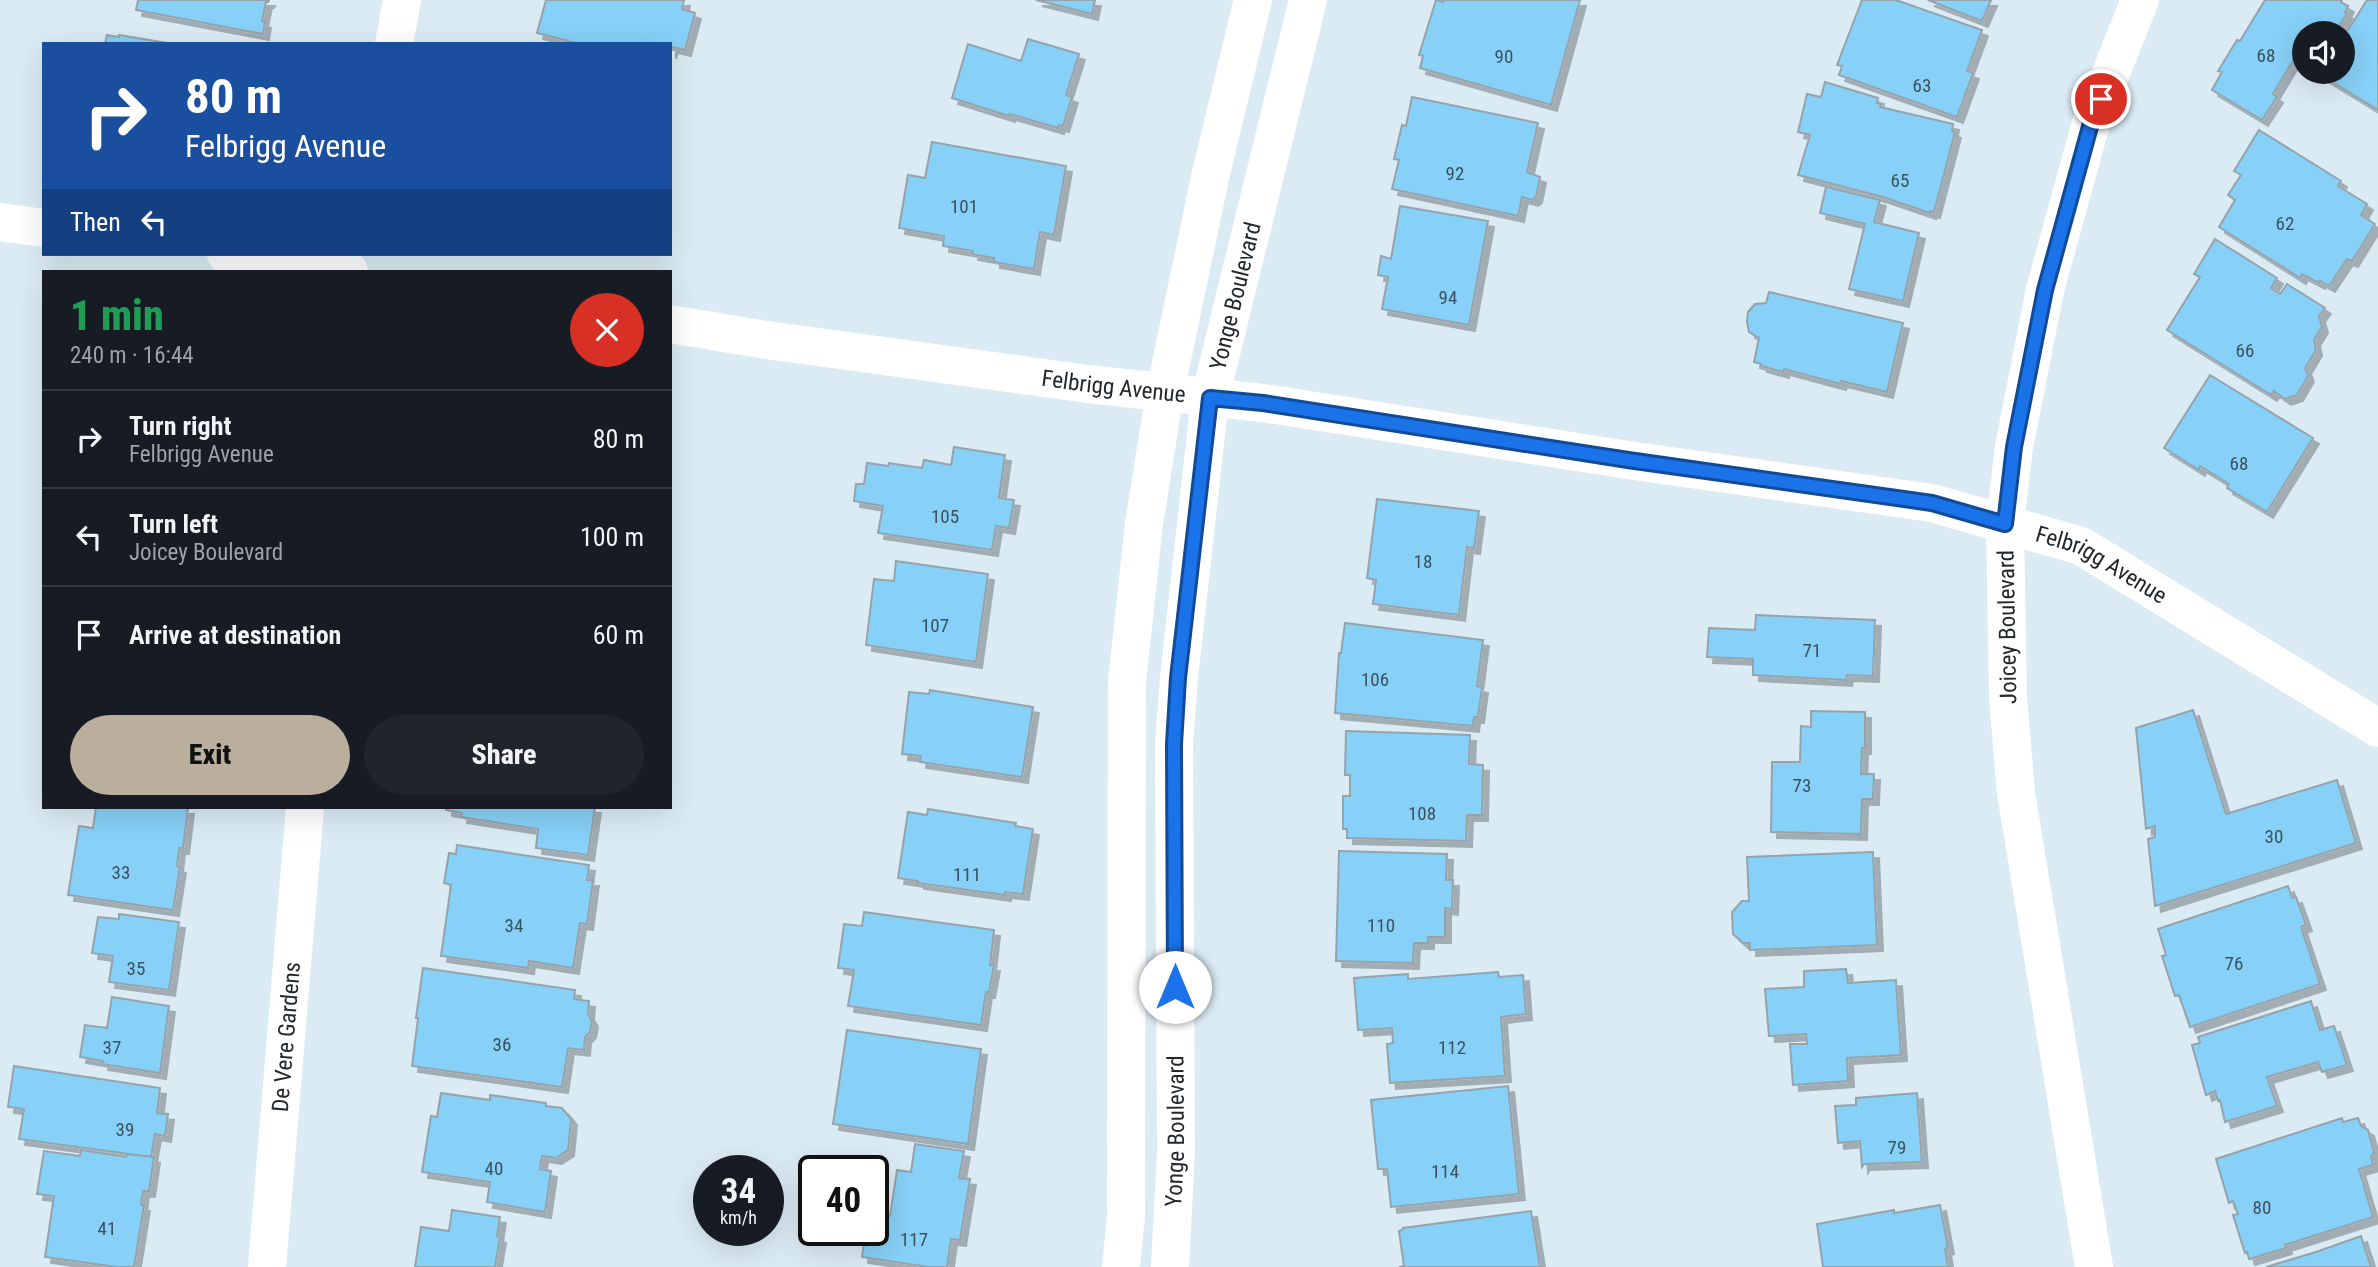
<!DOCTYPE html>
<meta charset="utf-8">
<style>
:root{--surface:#171b24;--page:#20242c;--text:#f1f3f6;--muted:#9ea1a6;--line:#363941;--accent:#b9af9c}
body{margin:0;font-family:"Roboto Condensed",sans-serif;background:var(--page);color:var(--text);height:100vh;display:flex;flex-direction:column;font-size:26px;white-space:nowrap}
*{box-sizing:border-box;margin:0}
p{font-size:23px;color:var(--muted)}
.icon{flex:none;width:38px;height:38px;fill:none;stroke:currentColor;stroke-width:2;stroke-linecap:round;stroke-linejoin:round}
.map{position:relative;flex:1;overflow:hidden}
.sheet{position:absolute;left:42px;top:270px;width:630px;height:539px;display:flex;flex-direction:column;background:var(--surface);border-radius:0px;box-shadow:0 7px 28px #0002}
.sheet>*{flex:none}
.top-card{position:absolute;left:42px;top:42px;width:630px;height:214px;border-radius:0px;box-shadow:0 7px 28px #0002;background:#1a4fa0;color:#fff;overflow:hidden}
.fabs{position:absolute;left:2292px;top:21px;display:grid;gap:14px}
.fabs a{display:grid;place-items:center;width:63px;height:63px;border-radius:50%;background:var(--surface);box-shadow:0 7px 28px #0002;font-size:35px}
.speed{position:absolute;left:693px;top:1155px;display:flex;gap:14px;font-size:35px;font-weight:700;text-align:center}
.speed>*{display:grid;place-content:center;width:91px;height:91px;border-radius:50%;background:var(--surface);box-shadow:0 7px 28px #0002;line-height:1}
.speed small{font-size:18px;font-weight:400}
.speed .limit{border:4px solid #111;border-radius:10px;background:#fff;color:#111}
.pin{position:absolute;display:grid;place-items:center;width:60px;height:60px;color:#fff;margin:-30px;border:4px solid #fff;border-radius:50%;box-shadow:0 2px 7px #0007}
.me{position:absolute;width:77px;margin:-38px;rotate:0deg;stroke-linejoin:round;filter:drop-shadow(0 0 5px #0008)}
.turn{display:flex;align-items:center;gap:24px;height:147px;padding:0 28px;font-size:32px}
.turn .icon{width:91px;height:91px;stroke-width:2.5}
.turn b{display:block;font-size:49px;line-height:60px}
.then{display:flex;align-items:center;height:66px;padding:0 28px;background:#0003;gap:14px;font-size:26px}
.round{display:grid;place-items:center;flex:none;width:74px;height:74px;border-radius:37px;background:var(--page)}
.head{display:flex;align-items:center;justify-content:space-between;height:119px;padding:0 28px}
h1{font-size:42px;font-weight:800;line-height:52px;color:#1e9e55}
.button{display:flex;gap:14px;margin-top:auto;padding:14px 28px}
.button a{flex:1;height:80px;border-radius:42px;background:var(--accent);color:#111;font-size:28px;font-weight:800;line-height:80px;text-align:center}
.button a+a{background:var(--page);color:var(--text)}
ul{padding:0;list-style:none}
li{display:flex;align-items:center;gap:21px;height:98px;padding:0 28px;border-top:2px solid var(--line)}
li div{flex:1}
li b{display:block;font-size:26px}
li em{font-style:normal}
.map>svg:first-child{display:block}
</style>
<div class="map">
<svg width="2378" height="1267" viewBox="0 0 2378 1267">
<defs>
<filter id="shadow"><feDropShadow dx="6" dy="6" stdDeviation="0" flood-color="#0004"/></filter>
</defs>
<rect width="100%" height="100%" fill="#dbebf4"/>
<path fill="#87d0f7" stroke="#95a3ac" stroke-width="2" filter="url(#shadow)" d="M138,0H269L268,2H266L262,21L265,22L263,34L136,10Z
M546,0H684L682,9L695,13L685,50L672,47L670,53V44H580L537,33Z
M1036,0H1095L1092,14Z
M1436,0L1444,2L1441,0H1580L1551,105L1420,68L1423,56L1419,55Z
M1862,0H1896L1982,30L1967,71L1973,73L1957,117L1839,75L1842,66L1837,65Z
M1928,0H1991L1982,21Z
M2265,0H2342L2341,2L2348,6L2345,12L2347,13L2336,31L2334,29L2332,33L2320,30L2319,33H2305V56L2303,58L2297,54L2273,94L2277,97L2262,120L2212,90L2222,72L2218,71L2237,40L2240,41Z
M2367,0H2378V110L2319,74L2321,72H2343V38Z
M107,35L119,37V35L173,44H105Z
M1028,39L1079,54L1066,95L1072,97L1063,126L1059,125L1058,128L1010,114L1009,116L952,98L968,44L1021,61Z
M1825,82L1878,98L1877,103L1881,104L1880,107L1953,124L1952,131L1955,132L1934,212L1930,211V213L1883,197L1798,175L1810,135L1798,132L1807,94L1821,97Z
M1412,97L1538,123L1527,172L1540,177L1536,197L1532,200L1522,197L1518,216L1392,189L1399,160L1394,159L1402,125L1406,126Z
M2259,130L2341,181L2338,186L2367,204L2361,215L2375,224L2352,261L2347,259L2329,286L2320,281L2319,283L2302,274L2300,278L2219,227L2235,200L2228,195L2241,175L2234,171Z
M932,142L1066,166L1054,235L1040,232L1034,269L994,262V258L972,254L973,251L943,246L944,236L899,228L908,175L925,178Z
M1826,187L1880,200L1874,222L1919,233L1903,301L1849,289L1865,224L1820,213Z
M1400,206L1488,221L1469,325L1382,309L1388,277L1378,275L1381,256L1391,259Z
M2215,239L2277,278L2271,288L2280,294L2287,284L2325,308L2319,316L2322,327L2314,340L2316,350L2305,368L2308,376L2297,395L2285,399L2274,391L2271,395L2167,330L2200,277L2194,274Z
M1769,292L1903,323L1887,392L1841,381L1840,384L1784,369L1783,372L1761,366V364L1754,362L1759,338L1749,332L1747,322L1748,312L1755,304L1766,303Z
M2210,375L2313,438L2267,512L2227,488L2229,484L2200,466L2199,470L2164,448Z
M954,447L1005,455L999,498L1014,500L1009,528L996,526L992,550L878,533L883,506L854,501L856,484H864L867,463L888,466L889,463L922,468L924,460L951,465Z
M1377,499L1479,511L1474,548L1467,547L1459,615L1373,604L1376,580L1367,578Z
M896,561L988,574L976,662L866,645L874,579L894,581Z
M1756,615L1875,620L1873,676L1847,675L1846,680L1753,675V659L1707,657L1709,628L1755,630Z
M1345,623L1483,640L1477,686L1482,687L1478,717H1474L1473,726L1335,713L1339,653H1341Z
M930,690L1033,707L1022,777L920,762L921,756L902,754L909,692L929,694Z
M2193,710L2226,814L2337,780L2356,843L2155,906L2148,839L2155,837V826L2146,829L2136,728Z
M1811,711L1865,712V748H1862L1861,774H1874L1873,799H1862L1861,834L1771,832L1772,762H1800L1801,726L1811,727Z
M1346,731L1470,735L1469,764L1483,765L1482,815H1467L1466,841L1347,838V829H1343V796H1350V775H1345Z
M96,807L188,808L183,848H179L177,866L180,867L173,910L68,895L79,826L93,828Z
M446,807H595L588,855L536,848L538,829L461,817L462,813L446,810Z
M928,809L1016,823L1015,826L1033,829L1023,894L1005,892V895L918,883V881L898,878L908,812L927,815Z
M457,845L589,865L587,880H593L587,924L580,923L573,968L529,961L528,968L441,956L451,885L444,883L449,853L456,854Z
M1339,851L1447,854L1446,880H1453L1452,909L1445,908V937H1428V943H1414L1413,963L1336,961Z
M1873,852L1877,945L1750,950V943H1743L1733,934L1732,912L1742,901H1749L1747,857Z
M2288,886L2292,898L2296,897L2306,925L2301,927L2320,984L2190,1027L2179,995L2175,996L2162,956L2166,955L2158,929Z
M864,912L994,930L990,965H994L989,992H986L981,1025L848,1006L854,970L838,968L844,924L862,926Z
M119,914L179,922L169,990L109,982L113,956L92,953L98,917L119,919Z
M423,968L575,990L574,999L589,1001L588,1014L592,1021L590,1032L585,1037L584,1050L568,1048L562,1087L412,1066L418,1018H416Z
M1846,969L1848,983L1896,980L1901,1055L1847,1058L1848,1081L1793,1085L1790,1044H1807L1806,1034L1769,1036L1765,989L1804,987V971Z
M1498,972L1499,977L1523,975L1526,1014L1501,1017L1505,1076L1390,1083L1387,1044L1393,1043L1392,1028L1358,1030L1354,978L1408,974V979Z
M112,997L169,1006L160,1073L102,1064L103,1061L80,1057L85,1025L107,1028Z
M2311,1001L2320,1030L2334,1026L2347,1065L2322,1072L2318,1062L2267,1077L2277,1106L2225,1122L2220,1100L2218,1101L2215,1091L2206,1095L2192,1045L2200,1043L2198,1037Z
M847,1030L981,1049L968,1144L833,1124Z
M14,1066L160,1088L157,1113L168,1114L165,1136L155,1134L151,1157L19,1139L24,1109L8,1107Z
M1508,1086L1519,1194L1391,1207L1387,1169H1378L1371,1100Z
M441,1093L490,1100V1095L546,1103V1106L562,1108L571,1119L568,1150L556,1158L542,1156L540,1169L551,1171L545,1212L487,1202L490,1182L422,1172L431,1116L437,1117Z
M1917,1093L1922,1162L1864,1164L1862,1167L1860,1141L1838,1143L1835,1106L1856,1105V1098Z
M2342,1118L2343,1122L2358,1118L2361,1126L2368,1130L2374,1152L2371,1157L2373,1165L2359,1169L2373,1217L2285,1245L2286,1248L2249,1259L2247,1252L2245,1253L2233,1215L2238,1214L2233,1201L2229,1203L2216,1159Z
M915,1144L964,1151L959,1178L970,1179L960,1240L951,1239L947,1267H929L862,1257L866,1230H873V1214L890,1216L897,1170L911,1172Z
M81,1150L126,1157L127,1154L154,1157L149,1191H143L141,1205H144L134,1267H117L45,1257L54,1196L37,1194L44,1151L80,1156Z
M1940,1205L1948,1248L1945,1249L1948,1267H1823L1817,1224L1894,1210V1213Z
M452,1210L500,1217L497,1236L500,1237L495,1267H415L421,1227L449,1231Z
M1531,1211L1540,1267H1399L1404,1266L1399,1231L1402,1230L1403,1228Z
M2361,1236L2371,1267H2266L2316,1252Z"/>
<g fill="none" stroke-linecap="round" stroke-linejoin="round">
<g stroke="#fff" stroke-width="38">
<path d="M394,44L402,0"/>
<path d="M0,222L44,228"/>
<path d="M226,254L349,271"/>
<path id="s1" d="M670,324L760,339L1088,384L1263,403L1628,460L1932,503L2081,546L2378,728"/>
<path id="s2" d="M267,1267L305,807"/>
<path d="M2094,1267L2016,793L2008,697L2005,524L2014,447L2045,290L2091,123L2140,0"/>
</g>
<g stroke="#fff" stroke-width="38">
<path d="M1121,1267L1126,1216L1127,682L1144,524L1165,392L1211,173L1253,0"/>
<path id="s3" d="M1170,1267L1176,1150L1174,744L1179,678L1210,398L1308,0"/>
</g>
</g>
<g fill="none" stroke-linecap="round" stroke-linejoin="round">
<defs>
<path id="route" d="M1175,987L1174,744L1178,678L1210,398L1263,403L1628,460L1932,503L2005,524L2014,447L2045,290L2091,123L2101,99"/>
</defs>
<use href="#route" stroke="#114b97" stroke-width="18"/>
<use href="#route" stroke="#1a73e8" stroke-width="12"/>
</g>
<g text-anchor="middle" stroke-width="7" stroke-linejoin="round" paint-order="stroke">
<g font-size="19" fill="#3b525f">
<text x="2266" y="62">68</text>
<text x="1504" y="63">90</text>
<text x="1922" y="92">63</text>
<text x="1455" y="180">92</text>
<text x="1900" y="187">65</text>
<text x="964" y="213">101</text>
<text x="2285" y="230">62</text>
<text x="1448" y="304">94</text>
<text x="2245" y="357">66</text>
<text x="2239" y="470">68</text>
<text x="945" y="523">105</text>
<text x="1423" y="568">18</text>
<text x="935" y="632">107</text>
<text x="1812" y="657">71</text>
<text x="1375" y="686">106</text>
<text x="1802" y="792">73</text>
<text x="1422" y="820">108</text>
<text x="2274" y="843">30</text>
<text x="121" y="879">33</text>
<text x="967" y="881">111</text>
<text x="514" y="932">34</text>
<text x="1381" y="932">110</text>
<text x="2234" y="970">76</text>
<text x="136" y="975">35</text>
<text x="502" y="1051">36</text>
<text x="112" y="1054">37</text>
<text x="1452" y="1054">112</text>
<text x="125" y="1136">39</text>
<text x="1897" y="1154">79</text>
<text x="494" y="1175">40</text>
<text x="1445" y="1178">114</text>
<text x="2262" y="1214">80</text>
<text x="107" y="1235">41</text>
<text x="914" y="1246">117</text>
</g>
<g font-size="23" fill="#22282c" stroke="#fff">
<text dy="8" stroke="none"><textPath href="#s3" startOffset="976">Yonge Boulevard</textPath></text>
<text dy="8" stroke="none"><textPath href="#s1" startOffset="448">Felbrigg Avenue</textPath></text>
<text dy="8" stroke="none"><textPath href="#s1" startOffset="1456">Felbrigg Avenue</textPath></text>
<text transform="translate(2007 627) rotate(-91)" y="8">Joicey Boulevard</text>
<text dy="8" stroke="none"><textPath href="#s2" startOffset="231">De Vere Gardens</textPath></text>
<text dy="8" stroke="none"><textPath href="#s3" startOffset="136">Yonge Boulevard</textPath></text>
</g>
</g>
</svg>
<div class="fabs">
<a><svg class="icon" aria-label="sound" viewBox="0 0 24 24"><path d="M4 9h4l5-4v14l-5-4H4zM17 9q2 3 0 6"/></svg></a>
</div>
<div class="speed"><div>34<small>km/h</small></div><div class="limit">40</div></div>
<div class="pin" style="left:2101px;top:99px;background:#d93025"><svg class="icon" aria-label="arrive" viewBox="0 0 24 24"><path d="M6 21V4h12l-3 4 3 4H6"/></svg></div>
<svg class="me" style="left:1175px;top:987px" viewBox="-20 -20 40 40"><circle r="19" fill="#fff"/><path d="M0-13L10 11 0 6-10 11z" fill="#1a73e8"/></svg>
<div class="top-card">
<div class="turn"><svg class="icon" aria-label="right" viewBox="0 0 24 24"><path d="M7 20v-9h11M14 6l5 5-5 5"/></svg><div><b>80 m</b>Felbrigg Avenue</div></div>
<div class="then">Then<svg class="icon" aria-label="left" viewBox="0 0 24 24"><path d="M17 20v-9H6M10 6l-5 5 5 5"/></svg></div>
</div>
<section class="sheet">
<div class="head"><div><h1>1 min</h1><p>240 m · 16:44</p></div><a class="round" style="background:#d93025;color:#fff"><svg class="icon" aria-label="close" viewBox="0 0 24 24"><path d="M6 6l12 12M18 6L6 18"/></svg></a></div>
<ul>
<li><svg class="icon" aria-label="right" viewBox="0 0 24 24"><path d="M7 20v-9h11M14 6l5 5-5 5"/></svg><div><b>Turn right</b><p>Felbrigg Avenue</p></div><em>80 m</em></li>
<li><svg class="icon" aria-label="left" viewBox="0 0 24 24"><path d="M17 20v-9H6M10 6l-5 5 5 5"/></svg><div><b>Turn left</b><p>Joicey Boulevard</p></div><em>100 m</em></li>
<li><svg class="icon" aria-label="arrive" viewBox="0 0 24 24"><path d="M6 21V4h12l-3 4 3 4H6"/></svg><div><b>Arrive at destination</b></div><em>60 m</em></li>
</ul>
<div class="button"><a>Exit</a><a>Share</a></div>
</section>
</div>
